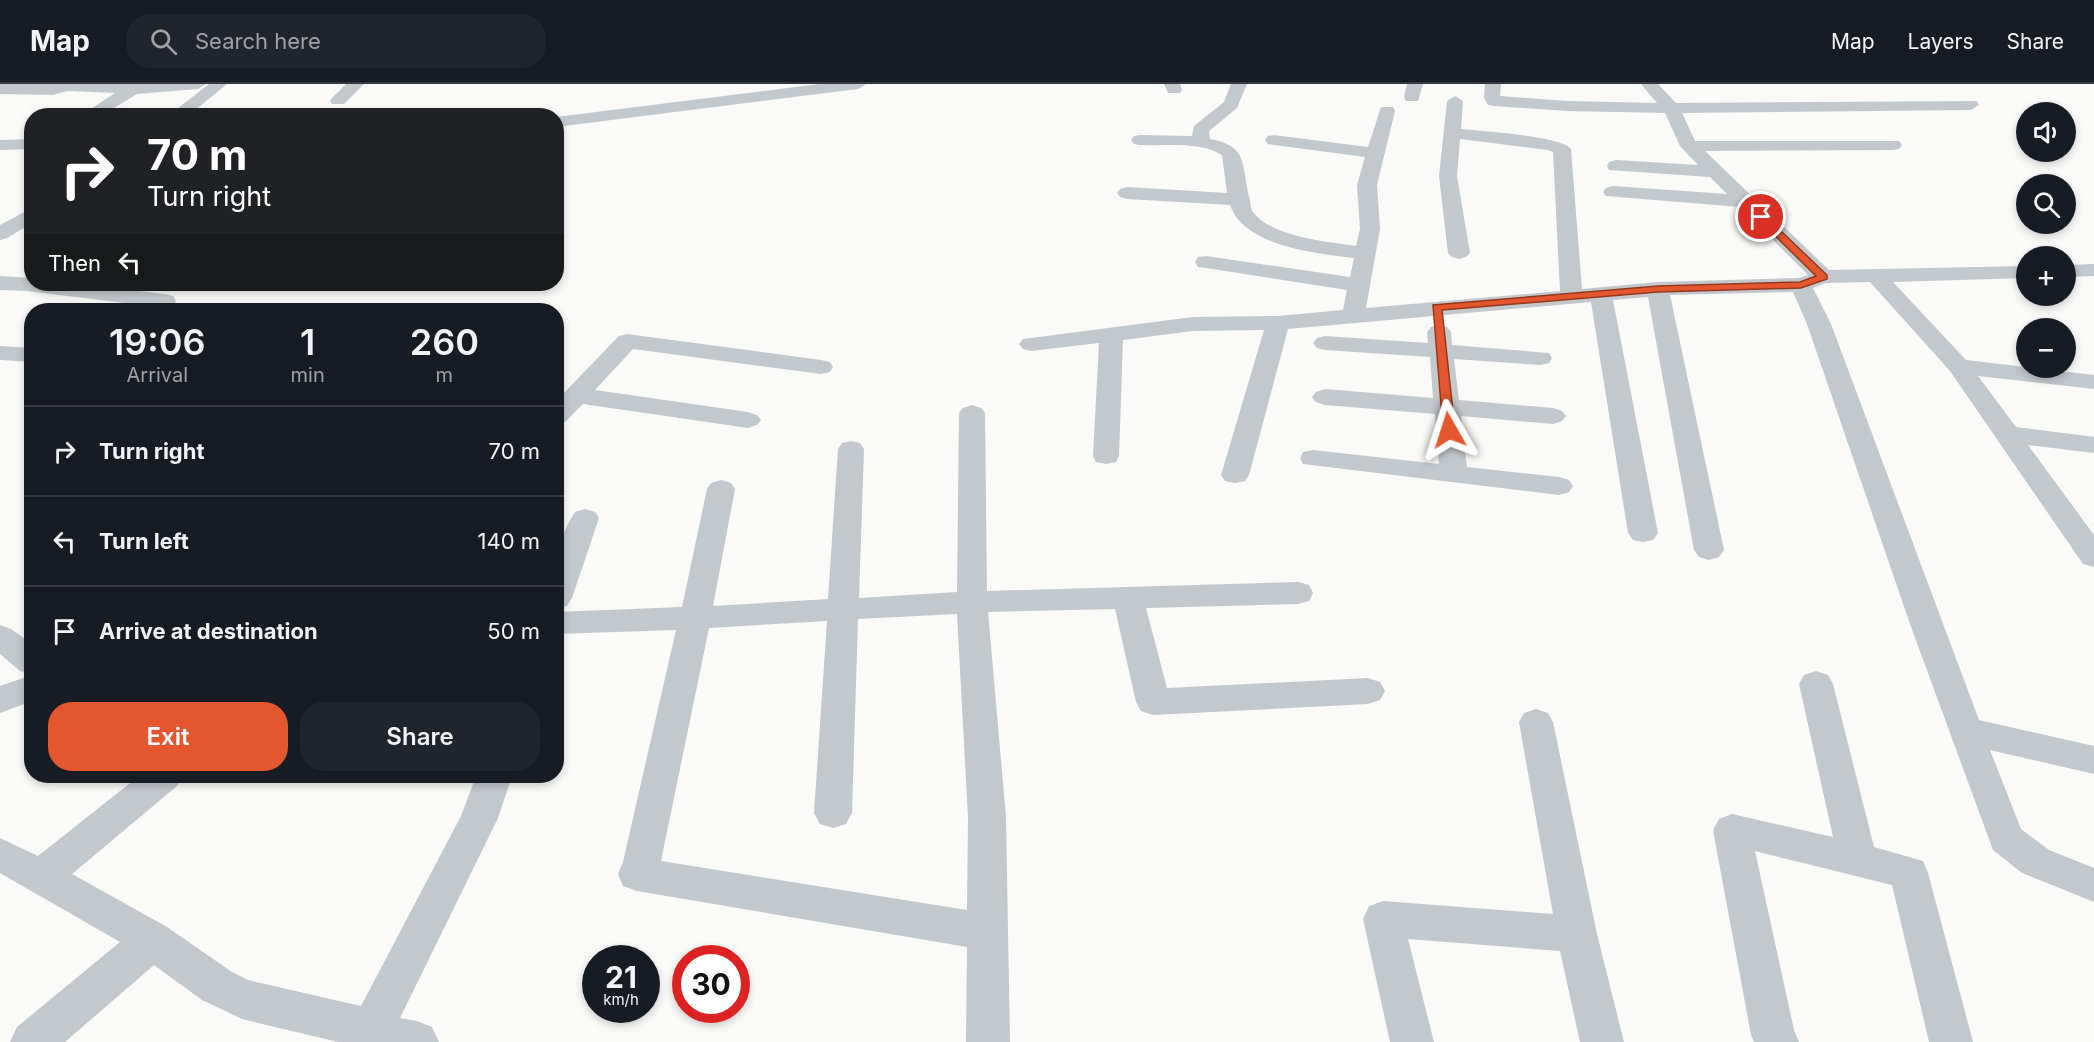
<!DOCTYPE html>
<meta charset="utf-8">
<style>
:root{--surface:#171b24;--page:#20242c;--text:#f1f3f6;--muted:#9ea1a6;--line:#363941;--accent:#e4572e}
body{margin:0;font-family:Inter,sans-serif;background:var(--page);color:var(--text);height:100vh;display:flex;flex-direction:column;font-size:22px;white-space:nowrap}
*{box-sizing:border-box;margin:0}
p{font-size:20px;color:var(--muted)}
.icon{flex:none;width:33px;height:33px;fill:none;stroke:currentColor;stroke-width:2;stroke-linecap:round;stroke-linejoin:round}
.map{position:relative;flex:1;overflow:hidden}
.details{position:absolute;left:24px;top:219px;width:540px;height:480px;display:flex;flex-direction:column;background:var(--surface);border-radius:24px;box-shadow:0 3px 9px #0003}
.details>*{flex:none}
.hud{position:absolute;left:24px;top:24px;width:540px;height:183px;border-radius:24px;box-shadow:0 3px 9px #0003;background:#202124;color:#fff;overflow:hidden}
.controls{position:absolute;left:2016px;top:18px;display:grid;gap:12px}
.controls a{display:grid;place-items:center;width:60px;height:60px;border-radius:50%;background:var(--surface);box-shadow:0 3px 9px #0003;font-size:30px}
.speed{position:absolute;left:582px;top:861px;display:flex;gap:12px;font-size:30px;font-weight:700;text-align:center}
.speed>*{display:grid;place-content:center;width:78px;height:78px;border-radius:50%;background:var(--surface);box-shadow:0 3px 9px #0003;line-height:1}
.speed small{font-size:15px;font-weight:400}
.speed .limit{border:9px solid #d22;background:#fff;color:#111}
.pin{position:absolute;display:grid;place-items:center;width:51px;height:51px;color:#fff;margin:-26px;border:3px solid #fff;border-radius:50%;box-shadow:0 2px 6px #0007}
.me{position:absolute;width:66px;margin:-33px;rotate:354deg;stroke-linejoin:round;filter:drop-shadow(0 0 4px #0008)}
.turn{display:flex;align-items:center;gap:21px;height:126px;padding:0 24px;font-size:27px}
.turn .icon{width:78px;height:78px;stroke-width:2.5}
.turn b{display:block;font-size:42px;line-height:51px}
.then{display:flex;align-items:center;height:57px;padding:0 24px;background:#0003;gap:12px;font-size:22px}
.eta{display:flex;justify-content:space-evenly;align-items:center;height:102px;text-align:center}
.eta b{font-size:36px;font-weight:600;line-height:42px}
.cta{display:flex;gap:12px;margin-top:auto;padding:12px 24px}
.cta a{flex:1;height:69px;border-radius:24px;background:var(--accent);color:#fff;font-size:24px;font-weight:600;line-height:69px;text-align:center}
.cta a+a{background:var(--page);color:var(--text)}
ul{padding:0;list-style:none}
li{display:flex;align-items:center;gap:18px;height:90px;padding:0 24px;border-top:2px solid var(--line)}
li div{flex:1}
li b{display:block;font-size:22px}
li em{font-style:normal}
header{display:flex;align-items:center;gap:36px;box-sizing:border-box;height:84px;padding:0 30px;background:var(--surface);border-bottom:2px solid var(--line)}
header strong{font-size:28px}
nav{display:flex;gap:33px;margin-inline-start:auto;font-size:21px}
.search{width:420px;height:54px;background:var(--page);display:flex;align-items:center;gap:15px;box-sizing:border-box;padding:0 21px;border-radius:24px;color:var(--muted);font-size:22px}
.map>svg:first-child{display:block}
</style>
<header>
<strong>Map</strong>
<div class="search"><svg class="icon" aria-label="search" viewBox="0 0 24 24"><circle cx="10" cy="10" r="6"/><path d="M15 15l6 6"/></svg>Search here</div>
<nav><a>Map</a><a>Layers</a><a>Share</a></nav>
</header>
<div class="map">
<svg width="2094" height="958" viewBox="0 0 2094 958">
<rect width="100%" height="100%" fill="#fafaf8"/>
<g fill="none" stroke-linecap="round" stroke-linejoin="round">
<path fill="#c3c8cc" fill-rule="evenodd" d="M0,0H206L198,5L137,10L101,32H80L115,9L67,7L53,11L0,10Z
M209,0H227L188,32H168Z
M346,0H364L344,20H332L330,16Z
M819,0H866L858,5L556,43V33Z
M1164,0H1180L1182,6L1180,9H1168Z
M1231,0H1247L1237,24L1209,47L1210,55C1250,62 1241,83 1250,116C1251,120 1250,124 1253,128C1271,153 1329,158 1356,162L1360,145L1357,101L1365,73L1274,61L1268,60L1265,56L1268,52L1274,51L1368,63L1381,23H1393L1395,27L1377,101L1380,145L1366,224L1560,207L1553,68L1548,66L1460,55L1457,92L1470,169L1466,173L1459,175L1452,173L1448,169L1439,92L1447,17L1455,12L1463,17L1461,45C1480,47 1562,52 1571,65L1582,205L1658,198L1798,194L1808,191L1740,123L1606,112L1603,108L1606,104L1613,102L1727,110L1710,93L1609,86L1607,82L1609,78L1616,76L1698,81L1680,62L1665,29L1568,27L1494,22L1488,21L1484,14L1485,0H1501L1500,12L1568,17L1657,19L1641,0H1658L1676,19L1977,17L1979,21L1971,26L1682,29L1695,57H1899L1902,61L1899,65L1893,66L1705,67L1829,186L2026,182V194L1893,198L1966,276L2094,291V305L1978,292L2016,343L2094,353V369L2028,361L2094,451V483L2083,480L1950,287L1870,198L1826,199L1813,204L1831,240L1979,636L2094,662V690L1990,666L2021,745L2049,766L2094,784V818L2022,789L1993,766L1910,540L1807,240L1793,208L1670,211L1724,466L1719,473L1709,476L1699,473L1694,466L1648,213L1613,216L1658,449L1653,456L1643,458L1633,456L1628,449L1591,218L1288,245L1249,391L1245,397L1235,399L1225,397L1221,391L1264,246L1193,247L1123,256L1119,372L1116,378L1106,380L1096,378L1093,372L1099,259L1031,267L1023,265L1019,260L1023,255L1193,233L1278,232L1343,226L1347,206L1206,184L1198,183L1195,178L1198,173L1206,172L1350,193L1354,174C1316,169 1245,163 1230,121L1127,115L1120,113L1117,109L1120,105L1127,103L1227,109L1222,71C1201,57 1165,62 1140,61L1134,60L1131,56L1134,52L1140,51L1192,52L1194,42L1224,18Z
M1407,0H1423L1418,17H1406L1404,13Z
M32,55V65L0,66V56Z
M32,124V139L7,154L0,156V141Z
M2094,180V192L2066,193V181Z
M0,192L32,194V200H77L165,210L173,212L176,217L173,222L165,224L27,207L0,206Z
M1439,241L1447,243L1451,248L1452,261L1549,269L1552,274L1549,279L1540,281L1454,275L1459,316L1553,324L1562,327L1566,332L1562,337L1553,340L1461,332L1467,383L1559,393L1569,396L1573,402L1569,408L1559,411L1303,380L1300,374L1303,368L1313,366L1439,380L1435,330L1325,321L1316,318L1312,313L1316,308L1325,305L1433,314L1430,273L1325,266L1317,264L1313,259L1317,254L1325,252L1428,259L1427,248L1431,243Z
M627,250L821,276L830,278L833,283L830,288L821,290L633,265L595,306L748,328L757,331L761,336L757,341L748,344L583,320L565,338L556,341V317L619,252Z
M0,262L32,264V278L0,276Z
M972,321L981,324L985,329L987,507L1298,498L1309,501L1313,509L1309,517L1298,520L1146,524L1167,604L1368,594L1380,598L1385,607L1380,616L1368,620L1153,631L1141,627L1136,618L1115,525L988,528L1006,733L1010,958H966L967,863L637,807L623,802L618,790L623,778L676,546L556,550V528L682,523L707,405L711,399L721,396L731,399L735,405L713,522L828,515L838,365L842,359L851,357L860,359L864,365L859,514L957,508L959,329L963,324ZM957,530L968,733L967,826L661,777L709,544L827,537L814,729L820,740L833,744L846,740L852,729L858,535Z
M585,425L595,428L599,434L572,514L567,522L556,525C556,488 554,460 575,428Z
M0,541L11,545L32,560V590L20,587L0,570Z
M1816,587L1828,591L1833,600L1874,763L1923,777L1928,789L1973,958H1929L1892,801L1755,767L1794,946L1799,958H1754L1751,951L1713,746L1719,735L1732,730L1833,753L1799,600L1804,591Z
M32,591V617L0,629V602Z
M1536,625L1548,629L1553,638L1597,850L1624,958H1580L1560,867L1408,855L1434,958H1390L1363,835L1369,822L1383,817L1553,830L1519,638L1524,629Z
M139,692H182L177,702L72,790L167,843L232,888L248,896L361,922L461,732L476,692H512L498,734L400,934L417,937L432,943L439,958H338L242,935L202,916L154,881L65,958H10L17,943L120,858L0,789V754L38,772Z"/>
</g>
<path fill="#e4572e" stroke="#94391e" stroke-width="1.5" d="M1758,131H1764L1827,191V195L1801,204L1658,208L1442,226L1455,346L1449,349L1443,346L1433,221L1658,202L1800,198L1816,192L1758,135Z"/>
</svg>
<div class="controls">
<a><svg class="icon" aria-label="sound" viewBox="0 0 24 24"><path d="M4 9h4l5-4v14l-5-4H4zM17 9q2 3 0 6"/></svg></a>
<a><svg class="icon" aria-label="search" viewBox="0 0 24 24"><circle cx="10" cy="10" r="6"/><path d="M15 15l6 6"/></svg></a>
<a>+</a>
<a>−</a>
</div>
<div class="speed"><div>21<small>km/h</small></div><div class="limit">30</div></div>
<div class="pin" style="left:1761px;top:133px;background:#d93025"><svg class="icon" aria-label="arrive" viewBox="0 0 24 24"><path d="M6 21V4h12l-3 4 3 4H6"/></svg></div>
<svg class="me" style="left:1449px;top:346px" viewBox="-20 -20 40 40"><path d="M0-17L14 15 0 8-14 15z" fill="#e4572e" stroke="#fff" stroke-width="4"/></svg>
<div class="hud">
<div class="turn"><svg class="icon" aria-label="right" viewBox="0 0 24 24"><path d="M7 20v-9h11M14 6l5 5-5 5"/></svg><div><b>70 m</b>Turn right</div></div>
<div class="then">Then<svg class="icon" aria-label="left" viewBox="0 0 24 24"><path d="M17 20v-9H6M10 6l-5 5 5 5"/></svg></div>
</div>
<section class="details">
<div class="eta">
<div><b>19:06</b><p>Arrival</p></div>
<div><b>1</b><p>min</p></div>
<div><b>260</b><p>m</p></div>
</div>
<ul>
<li><svg class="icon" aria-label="right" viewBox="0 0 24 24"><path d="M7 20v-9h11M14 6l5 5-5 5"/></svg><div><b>Turn right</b></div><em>70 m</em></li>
<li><svg class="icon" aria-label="left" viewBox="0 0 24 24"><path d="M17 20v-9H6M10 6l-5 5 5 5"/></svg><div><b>Turn left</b></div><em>140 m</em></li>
<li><svg class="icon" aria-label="arrive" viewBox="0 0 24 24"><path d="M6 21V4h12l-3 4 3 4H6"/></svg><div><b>Arrive at destination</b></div><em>50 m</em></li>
</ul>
<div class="cta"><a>Exit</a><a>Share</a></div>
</section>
</div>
